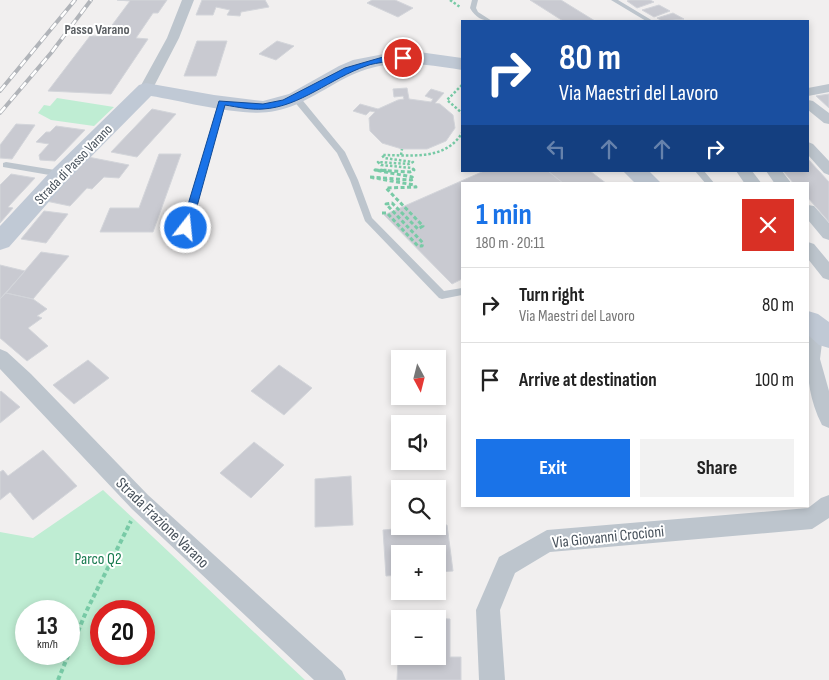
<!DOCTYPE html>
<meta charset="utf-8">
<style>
:root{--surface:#fff;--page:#f2f2f2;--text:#222;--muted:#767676;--line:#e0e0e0;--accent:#1a73e8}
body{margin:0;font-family:"Sofia Sans Condensed",sans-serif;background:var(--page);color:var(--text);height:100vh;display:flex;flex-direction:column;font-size:19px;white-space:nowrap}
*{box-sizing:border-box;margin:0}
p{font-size:16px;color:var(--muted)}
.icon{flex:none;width:28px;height:28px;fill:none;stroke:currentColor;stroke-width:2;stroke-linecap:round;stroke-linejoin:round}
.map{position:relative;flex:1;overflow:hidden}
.sheet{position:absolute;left:461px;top:182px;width:348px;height:325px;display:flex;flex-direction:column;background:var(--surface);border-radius:0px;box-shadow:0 2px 8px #0003}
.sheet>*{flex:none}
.hud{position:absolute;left:461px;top:20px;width:348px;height:152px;border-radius:0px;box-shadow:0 2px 8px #0003;background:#1a4fa0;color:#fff;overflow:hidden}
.needle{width:32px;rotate:173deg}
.tools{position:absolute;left:391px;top:350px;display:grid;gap:10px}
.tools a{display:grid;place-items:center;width:55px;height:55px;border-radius:0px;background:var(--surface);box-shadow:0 2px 8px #0003;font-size:25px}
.speed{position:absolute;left:15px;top:600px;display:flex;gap:10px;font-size:25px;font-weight:700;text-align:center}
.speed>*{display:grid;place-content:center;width:65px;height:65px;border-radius:50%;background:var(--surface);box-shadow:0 2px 8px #0003;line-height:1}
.speed small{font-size:12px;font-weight:400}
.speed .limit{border:8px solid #d22;background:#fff;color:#111}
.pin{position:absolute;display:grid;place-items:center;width:42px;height:42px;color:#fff;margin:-21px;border:2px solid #fff;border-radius:50%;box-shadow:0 1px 5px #0007}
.me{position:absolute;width:55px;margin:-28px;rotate:16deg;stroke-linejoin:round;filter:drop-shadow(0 0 4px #0008)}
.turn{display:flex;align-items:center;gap:18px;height:105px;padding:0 15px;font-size:22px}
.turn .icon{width:65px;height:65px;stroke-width:2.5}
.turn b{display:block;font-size:35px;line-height:42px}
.lanes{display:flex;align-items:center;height:48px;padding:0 15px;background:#0003;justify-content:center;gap:25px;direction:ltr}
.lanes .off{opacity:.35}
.round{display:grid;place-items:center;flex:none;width:52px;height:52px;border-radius:0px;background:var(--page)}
.headline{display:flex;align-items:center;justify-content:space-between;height:85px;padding:0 15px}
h1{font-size:30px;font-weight:700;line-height:38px;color:var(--accent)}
.cta{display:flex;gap:10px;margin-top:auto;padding:10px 15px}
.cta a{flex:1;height:58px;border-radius:0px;background:var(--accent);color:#fff;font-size:20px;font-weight:700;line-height:58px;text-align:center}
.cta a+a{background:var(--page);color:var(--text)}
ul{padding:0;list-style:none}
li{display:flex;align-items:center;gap:15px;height:75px;padding:0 15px;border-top:1px solid var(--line)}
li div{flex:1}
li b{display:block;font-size:19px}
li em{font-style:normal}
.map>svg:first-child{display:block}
</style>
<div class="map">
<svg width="829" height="680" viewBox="0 0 829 680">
<rect width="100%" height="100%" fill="#f1efef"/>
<path fill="#bfedd3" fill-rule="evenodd" d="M57,98L114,107L94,126L51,120L38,113L44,105L50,106Z
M103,490L305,680H0V532L33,538ZM26,611H69V654H26ZM101,611H144V654H101Z"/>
<path fill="#c9cad1" stroke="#d3d5da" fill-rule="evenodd" d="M117,0H167L158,13H153L136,38L148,39L111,94L48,91L90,36H104L130,1Z
M202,0H265L269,7L241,12L240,16L227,15L230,10L216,7L213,15H196Z
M372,0H395L413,8L398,17L367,3Z
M530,0H561L595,21H563Z
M630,0H650L654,2L637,8L627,1Z
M659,5L670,11L654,17L642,10Z
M673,13L684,19L662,21L657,18Z
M197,41H227L216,76H184Z
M277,41L294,46L276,60L259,54Z
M407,88L409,99L431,102L433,99L425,96L431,89L444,93L435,103L440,104L453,115L455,128L446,141L427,149H402L382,143L370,131L369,118L375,112L370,111L366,115L353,111L360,104L378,109L398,100L404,99L403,96L394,97L393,89Z
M829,94V108L816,96Z
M152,109L176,114L137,157L111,152Z
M16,124L35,125L12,159L0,158V145Z
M56,126L85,130L55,161L40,160L39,155L49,144L36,142L46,132H50Z
M159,154H181L153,232H100L110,208H139Z
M88,157L129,165L119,178L104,177L92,189L87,188L70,206L46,201Z
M808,159L829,182V222L808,198V184H794L783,171H808Z
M484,171H548L564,184H462V279L452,284L384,215Z
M548,171H590L607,184H564Z
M11,174L35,178L8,207L13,208L0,223V185Z
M44,211L68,214L46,243L21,239Z
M41,252L69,256L33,299L6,293Z
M0,265L25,271L0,299Z
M6,293L33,299L47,309L37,316L42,318L28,328L48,346L27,361L0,338V299Z
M88,360L109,378L74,404L53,385Z
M279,365L312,388L284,415L251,391Z
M1,391L20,407L0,423V392Z
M254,442L284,465L251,498L220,473Z
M43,450L77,486L33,520L10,492L0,500V472L3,470L8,476Z
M351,476L353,525L315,527V479Z
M438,525H447L453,571L438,572V554H400V575L386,576L383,530Z
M400,617L450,619V657H461V680H397ZM400,619H438V656H400Z"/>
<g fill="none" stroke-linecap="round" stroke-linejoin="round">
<path stroke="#78caa6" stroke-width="2.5" stroke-dasharray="2.5 2" stroke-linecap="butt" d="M450,0L460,7
M462,85L447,100L462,113
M401,155L402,149
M375,170H388
M414,170L412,168L381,165L378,162L409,164L413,162L384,158L382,155C410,155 445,161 462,133"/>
<path stroke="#78caa6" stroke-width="3" stroke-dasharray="4 2.5" stroke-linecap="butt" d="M382,213H387L418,246H422L423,243L386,204L392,203L418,229L423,226L386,188L416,187L414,185L369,177L411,180L414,179L412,177L375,170L410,172L414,170L413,169"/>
<path stroke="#78caa6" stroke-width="4" stroke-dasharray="4.5 3" stroke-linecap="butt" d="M58,680L86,612L131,521"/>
<path fill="#bdc5cd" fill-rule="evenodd" d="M472,0H478L476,8L478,12L492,21C482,21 475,17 470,8Z
M611,0H618L653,21H646Z
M293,96H299L345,152L358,180L372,218L444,291L462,288V295L442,299L439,298L365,221L350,180L337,153L293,100Z
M219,100L226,102L190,227L186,230L182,227Z
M6,162L61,171L65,174L61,177L3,167V163Z
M695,171H704L715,184H706Z"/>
<path fill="#bdc5cd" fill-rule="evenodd" d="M182,0H194L179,38L151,92H141L139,89L167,38Z
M829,84V92L808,96V88Z
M808,100L813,101L829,113V124L824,123L808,110Z
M808,142L813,144L829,161V175L824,173L808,155Z
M736,171H752L762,184H745Z
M766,171H782L792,184H775Z
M808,205L814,206L829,223V240L823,238L808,220Z
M808,242L814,244L829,262V280L823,278L808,259Z
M815,320L822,322L824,327L820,359L829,391V428L822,425C804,389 808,363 808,324Z
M0,349L7,352L31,374L148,495L342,671L346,680H314L132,509L0,369Z
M829,495V518L812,529L550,552L515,573L500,610L505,680H479L476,610L499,557L547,530L808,508L821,498Z"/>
<path fill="#c0c9d5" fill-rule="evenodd" d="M419,52L462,58V70C426,64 389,58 354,74C327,86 305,105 275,111C244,118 183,101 151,96L69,179L9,247L0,250V226L53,169L139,85L146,83L214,95L263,101L289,94L339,66L353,60L389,53Z
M623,171H649L662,184H636Z
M808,311L818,314L829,322V348L819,345L808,335Z"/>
<defs>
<path id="rail" d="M0,91L75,0
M0,113L51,53L91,0"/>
</defs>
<use href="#rail" stroke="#b1b4b9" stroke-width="4"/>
<use href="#rail" stroke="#fff" stroke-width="2.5" stroke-dasharray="8" stroke-linecap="butt"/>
</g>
<path fill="#1a73e8" stroke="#114b97" d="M390,55H403L407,58C401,61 375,62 366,66C331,78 300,107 263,109C251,110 237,107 225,105L191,228L189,230H182L181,228L219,101L263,104L283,100L345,68Z"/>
<g text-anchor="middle" stroke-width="4" stroke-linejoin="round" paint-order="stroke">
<g font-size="14" font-weight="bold" fill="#5b5f63" stroke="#fff">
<text x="97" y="34">Passo Varano</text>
</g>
<g font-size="14" fill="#47515b" stroke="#fff">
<text transform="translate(73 164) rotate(-46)" y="5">Strada di Passo Varano</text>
</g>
<g font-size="16" fill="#47515b" stroke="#fff">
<text transform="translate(163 522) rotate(44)" y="6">Strada Frazione Varano</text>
<text transform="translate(608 536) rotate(-6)" y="6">Via Giovanni Crocioni</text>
</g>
<g font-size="16" fill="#1a7b50" stroke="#fff">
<text x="98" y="564">Parco Q2</text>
</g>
</g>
</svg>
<div class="tools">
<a><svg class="needle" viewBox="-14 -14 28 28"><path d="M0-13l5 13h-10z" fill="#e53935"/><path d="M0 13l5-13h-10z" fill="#767676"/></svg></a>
<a><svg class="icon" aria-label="sound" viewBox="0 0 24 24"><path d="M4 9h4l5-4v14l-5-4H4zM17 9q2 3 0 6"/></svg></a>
<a><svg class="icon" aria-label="search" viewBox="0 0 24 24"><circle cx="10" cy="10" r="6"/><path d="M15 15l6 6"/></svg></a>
<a>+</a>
<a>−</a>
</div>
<div class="speed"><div>13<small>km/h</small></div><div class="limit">20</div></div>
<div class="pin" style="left:403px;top:58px;background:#d93025"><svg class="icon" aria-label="arrive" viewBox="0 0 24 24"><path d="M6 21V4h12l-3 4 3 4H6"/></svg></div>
<svg class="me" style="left:186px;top:228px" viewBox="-20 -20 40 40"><circle r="17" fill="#1a73e8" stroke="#fff" stroke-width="3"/><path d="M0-11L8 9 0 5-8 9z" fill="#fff"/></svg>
<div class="hud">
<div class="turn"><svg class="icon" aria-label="right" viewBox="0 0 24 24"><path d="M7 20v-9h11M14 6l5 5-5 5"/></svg><div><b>80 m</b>Via Maestri del Lavoro</div></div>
<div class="lanes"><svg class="icon off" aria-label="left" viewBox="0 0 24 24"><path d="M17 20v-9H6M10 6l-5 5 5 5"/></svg><svg class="icon off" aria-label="ahead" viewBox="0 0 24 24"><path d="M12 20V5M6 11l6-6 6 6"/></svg><svg class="icon off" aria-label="ahead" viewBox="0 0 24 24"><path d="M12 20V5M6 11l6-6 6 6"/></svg><svg class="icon" aria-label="right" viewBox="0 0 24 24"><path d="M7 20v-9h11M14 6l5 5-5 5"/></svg></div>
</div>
<section class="sheet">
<div class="headline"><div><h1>1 min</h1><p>180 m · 20:11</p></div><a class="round" style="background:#d93025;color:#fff"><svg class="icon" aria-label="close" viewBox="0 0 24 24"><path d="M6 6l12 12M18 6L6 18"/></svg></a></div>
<ul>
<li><svg class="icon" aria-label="right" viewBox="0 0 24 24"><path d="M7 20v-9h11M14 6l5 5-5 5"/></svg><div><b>Turn right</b><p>Via Maestri del Lavoro</p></div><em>80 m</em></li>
<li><svg class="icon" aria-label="arrive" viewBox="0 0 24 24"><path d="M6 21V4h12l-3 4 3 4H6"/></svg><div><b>Arrive at destination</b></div><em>100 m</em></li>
</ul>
<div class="cta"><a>Exit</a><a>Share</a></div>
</section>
</div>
